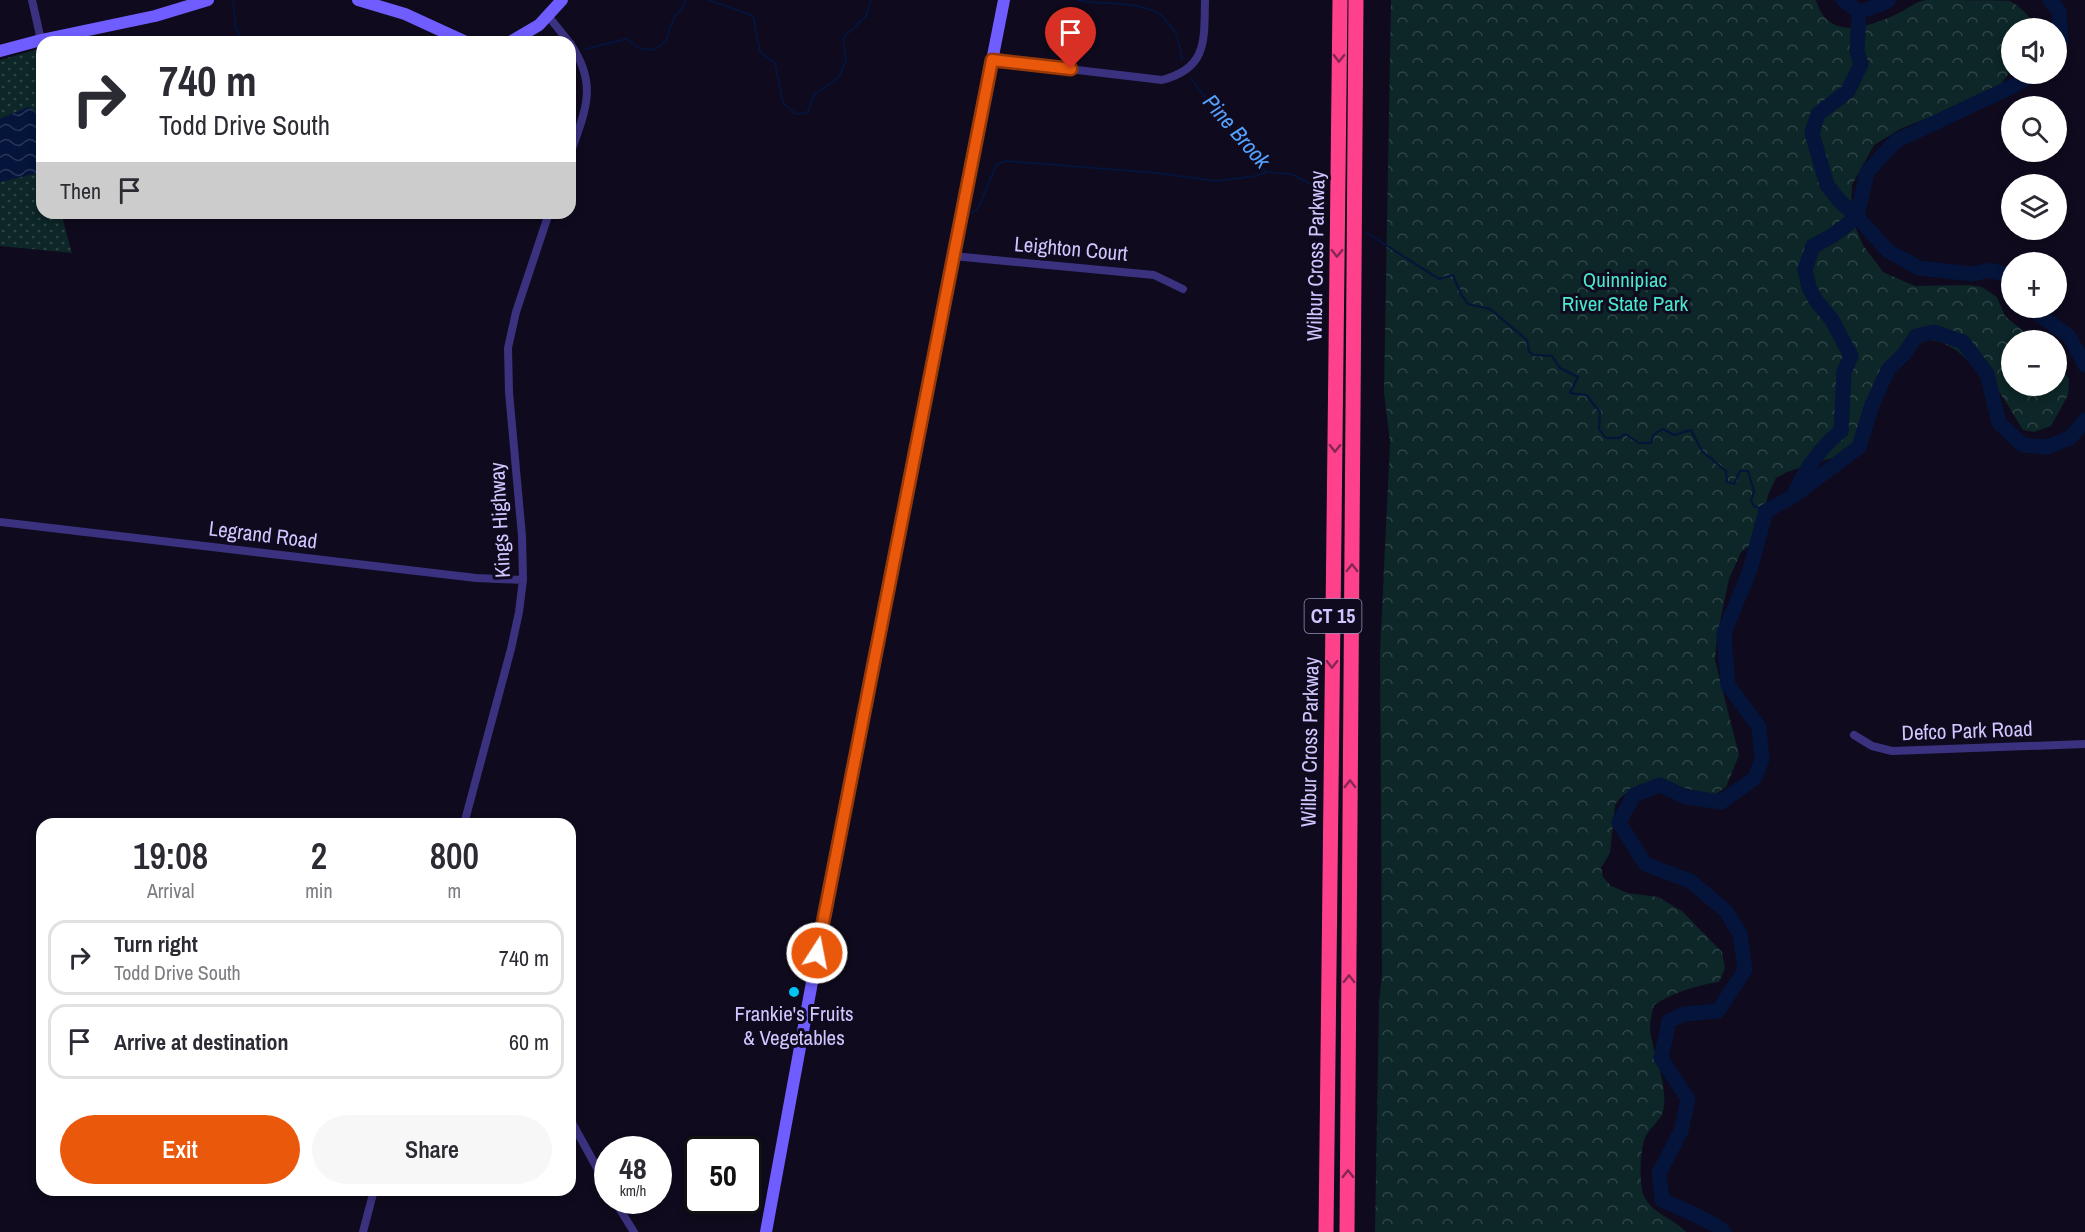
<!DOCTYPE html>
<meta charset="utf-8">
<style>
:root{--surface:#fff;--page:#f7f7f7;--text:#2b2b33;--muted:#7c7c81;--line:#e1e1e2;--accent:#ea580c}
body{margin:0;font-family:"Archivo Narrow",sans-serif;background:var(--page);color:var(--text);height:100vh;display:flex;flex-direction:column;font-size:22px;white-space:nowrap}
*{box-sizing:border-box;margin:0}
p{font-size:20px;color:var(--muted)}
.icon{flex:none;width:33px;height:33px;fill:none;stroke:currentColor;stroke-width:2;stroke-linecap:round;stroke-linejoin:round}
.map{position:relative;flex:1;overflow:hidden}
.details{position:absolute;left:36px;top:818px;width:540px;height:378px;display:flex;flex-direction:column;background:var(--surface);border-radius:18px;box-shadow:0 3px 9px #0003}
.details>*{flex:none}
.banner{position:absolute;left:36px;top:36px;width:540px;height:183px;border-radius:18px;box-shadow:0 3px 9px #0003;background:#fff;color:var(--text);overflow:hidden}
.fabs{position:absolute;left:2001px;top:18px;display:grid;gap:12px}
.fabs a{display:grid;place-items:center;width:66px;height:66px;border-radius:50%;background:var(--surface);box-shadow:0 3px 9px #0003;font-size:30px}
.speed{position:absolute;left:594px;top:1136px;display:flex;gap:12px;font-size:30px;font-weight:700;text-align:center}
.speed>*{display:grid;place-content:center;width:78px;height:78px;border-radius:50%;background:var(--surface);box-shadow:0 3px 9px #0003;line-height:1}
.speed small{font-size:15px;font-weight:400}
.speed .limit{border:3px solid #111;border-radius:9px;background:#fff;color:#111}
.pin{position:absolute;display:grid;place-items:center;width:51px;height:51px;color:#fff;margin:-62px -26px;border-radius:50% 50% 50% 0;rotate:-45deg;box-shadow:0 0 6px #0007}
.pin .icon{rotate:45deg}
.me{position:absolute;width:66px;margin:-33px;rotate:11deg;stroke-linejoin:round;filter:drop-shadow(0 0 4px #0008)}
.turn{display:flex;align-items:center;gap:21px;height:126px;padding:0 24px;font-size:27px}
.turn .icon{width:78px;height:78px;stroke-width:2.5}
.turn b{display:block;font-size:42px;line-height:51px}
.then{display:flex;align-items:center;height:57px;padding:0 24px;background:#0003;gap:12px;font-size:22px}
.eta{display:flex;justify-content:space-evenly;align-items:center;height:102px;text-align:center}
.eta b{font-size:36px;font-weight:600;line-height:42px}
.button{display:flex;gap:12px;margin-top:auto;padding:12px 24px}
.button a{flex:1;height:69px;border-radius:36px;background:var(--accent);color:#fff;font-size:24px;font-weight:600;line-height:69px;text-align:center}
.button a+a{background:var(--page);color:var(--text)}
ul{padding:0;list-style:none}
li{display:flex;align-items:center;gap:18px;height:75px;margin:0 12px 9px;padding:0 12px;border:3px solid var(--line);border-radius:18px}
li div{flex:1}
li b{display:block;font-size:22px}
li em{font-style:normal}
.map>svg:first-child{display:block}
</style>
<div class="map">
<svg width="2085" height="1232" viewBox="0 0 2085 1232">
<defs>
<pattern id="grass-dots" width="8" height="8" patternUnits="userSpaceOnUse" patternTransform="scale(1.5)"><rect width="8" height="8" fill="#0d2627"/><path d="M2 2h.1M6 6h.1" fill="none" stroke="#2f4447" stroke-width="1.8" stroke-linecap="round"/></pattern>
<pattern id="forest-crowns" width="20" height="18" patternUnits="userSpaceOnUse" patternTransform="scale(1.5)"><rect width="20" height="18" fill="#0d2627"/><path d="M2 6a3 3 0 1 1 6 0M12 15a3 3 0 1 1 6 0" fill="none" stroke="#2f4447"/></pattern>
<pattern id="water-waves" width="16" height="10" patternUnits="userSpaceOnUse" patternTransform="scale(1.5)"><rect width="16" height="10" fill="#05143b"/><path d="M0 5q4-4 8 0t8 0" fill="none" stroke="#283558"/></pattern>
</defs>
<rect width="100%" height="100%" fill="#0f0a1d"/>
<path fill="url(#grass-dots)" d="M42,48V213H61L72,253L0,246V60Z"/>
<path fill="url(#forest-crowns)" d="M1391,0H1816C1828,42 1868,27 1897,14C1906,10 1916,1 1926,0C1937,0 2003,0 2010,1C2022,8 2029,15 2035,27L2012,28L2011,71C2001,81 1997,96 1985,104L1928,118L1902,128L1874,145L1852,185L1851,217L1863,245L1883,272L1915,286L1968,285L1982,287L1997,297L2005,316L2034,340H2012V386H2056L2057,361L2069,379L2068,395L2051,426L2034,432L2023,430L1994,383L1956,350L1941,342L1929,340L1905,349L1875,382L1870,397L1867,427L1864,435L1835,457L1787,472L1776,478L1768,495L1759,539L1741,552L1729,579L1717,636L1715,660L1739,755L1726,787L1715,795L1662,783L1640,784L1621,797L1615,805L1610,853L1601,868L1603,877L1611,886L1628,893L1658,897L1682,911L1722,952L1725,968L1719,982C1697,985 1672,993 1654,1005C1652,1012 1650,1021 1650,1028C1652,1054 1667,1079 1664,1106C1663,1121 1648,1127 1644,1141C1640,1153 1639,1185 1644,1196C1652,1214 1675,1219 1686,1232H1375L1379,1002L1382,974L1380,652L1390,442L1384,392Z"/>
<path fill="url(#water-waves)" d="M28,107C50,116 42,152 42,172L0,182V119Z"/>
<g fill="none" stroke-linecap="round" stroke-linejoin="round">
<path stroke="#05143b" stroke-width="2" d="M709,0L753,16L760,52L775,63L783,103L796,114L807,113L815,94L839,77L846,61L843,38L866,16L871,0
M1077,0C1106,6 1138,0 1161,15C1179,34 1177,33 1182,59
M233,1L236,28L243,42
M586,49L626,39L639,48L654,50L666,41L670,27L675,16L684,6L685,0
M1191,78L1225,124L1266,172L1291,174L1320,189
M971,213L976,210L980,204L996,165L1005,161L1157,173L1216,181L1255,176L1266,172
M1367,233L1439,279L1453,275L1461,294L1468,304L1490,309L1527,340L1529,352L1534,355L1552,356L1560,368L1578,377L1570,393L1586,395L1600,412L1599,429L1606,438H1619L1625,434L1639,443H1651L1654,434L1663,429L1674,435L1691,430L1702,451L1726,471L1727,482L1734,484L1740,471H1748L1754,491L1751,501L1754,506L1766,511"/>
<path stroke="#05143b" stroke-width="15" d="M1843,0L1859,12L1880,5L1889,0
M2050,0L2059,11L2061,40L2056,46
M2012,277L1990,270L1973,274L1919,268L1888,251L1857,217L1867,172L1896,141L2011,87L2034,74
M2030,308L2069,336L2085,365
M1794,494C1805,470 1821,447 1841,431L1844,372L1851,356L1832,320L1815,299L1809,287L1805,270L1813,246L1832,236L1857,217L1839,200L1827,185L1812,133L1818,114L1848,91L1861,64L1857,51L1859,12
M1724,1232C1719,1224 1675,1206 1662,1200L1659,1173L1681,1131L1688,1099L1661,1058L1669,1021L1684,1014L1718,1011L1745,970L1740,934L1726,911L1690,881L1645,864L1619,822L1634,795L1660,785L1686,797L1721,802L1755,778L1762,759L1759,727L1728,685L1724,633L1750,570L1766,511L1792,497L1859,447L1872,405L1888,370L1905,353L1916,336L1934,332L1963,342L1987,374L1999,423L2023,445L2047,447L2070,438L2085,420"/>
<path stroke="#3b327f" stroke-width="8" d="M32,0L41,40
M549,17L569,42
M570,43C599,86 585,110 570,155
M992,60L1162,80C1208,68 1204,40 1205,0
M953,256L1154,275L1183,289
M0,522L476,578L523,580
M1854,735L1872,746L1892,751L2085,744
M464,824L511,649L519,612L523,580L522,536L509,392L508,348L516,312L549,213
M570,1119L608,1188
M614,1200L634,1232
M363,1232L374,1190"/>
<path stroke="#6f5dff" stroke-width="12" d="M358,0L405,14L466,42
M510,42L539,25L562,0
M0,51L41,40L155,16L208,0
M766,1232L838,841L1004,0"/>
<path stroke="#ff418c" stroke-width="15" d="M1326,1232L1340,0
M1347,1232L1356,0"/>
</g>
<defs><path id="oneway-chevron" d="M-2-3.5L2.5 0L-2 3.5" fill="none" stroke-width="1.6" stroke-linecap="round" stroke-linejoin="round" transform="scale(1.5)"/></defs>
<g stroke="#872654">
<use href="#oneway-chevron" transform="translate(1339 58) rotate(91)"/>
<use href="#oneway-chevron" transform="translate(1337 253) rotate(91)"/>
<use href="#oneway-chevron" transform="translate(1335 448) rotate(91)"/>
<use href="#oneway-chevron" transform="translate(1352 568) rotate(-90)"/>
<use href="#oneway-chevron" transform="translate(1332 664) rotate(91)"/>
<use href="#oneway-chevron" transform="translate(1350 784) rotate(-90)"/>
<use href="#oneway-chevron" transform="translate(1349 979) rotate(-90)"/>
<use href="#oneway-chevron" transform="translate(1348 1174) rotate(-90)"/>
</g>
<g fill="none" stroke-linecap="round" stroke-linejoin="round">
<defs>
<path id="route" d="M817,953L992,60L1071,69"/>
</defs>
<use href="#route" stroke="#983908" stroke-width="15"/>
<use href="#route" stroke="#ea580c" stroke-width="10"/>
</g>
<circle fill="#00c4f1" stroke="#0f0a1d" stroke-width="2" cx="794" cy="992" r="6"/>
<g text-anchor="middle" stroke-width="6" stroke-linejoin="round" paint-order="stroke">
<rect fill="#0f0a1d" stroke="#978ebb" stroke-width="1.5" x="1304.5" y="599" width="57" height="34" rx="4.5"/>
<g font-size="20" font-weight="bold" fill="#d1c6ff">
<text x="1333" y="623">CT 15</text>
</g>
<g font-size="21" fill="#d1c6ff" stroke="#0f0a1d">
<text transform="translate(1071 249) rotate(5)" y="7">Leighton Court</text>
<text transform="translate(1316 256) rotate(-89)" y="7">Wilbur Cross Parkway</text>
<text transform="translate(500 520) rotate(-93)" y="7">Kings Highway</text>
<text transform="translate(263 535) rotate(7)" y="7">Legrand Road</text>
<text transform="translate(1967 731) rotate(-2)" y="7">Defco Park Road</text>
<text transform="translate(1310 742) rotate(-89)" y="7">Wilbur Cross Parkway</text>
</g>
<g font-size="21" fill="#4be6cd" stroke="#0f0a1d">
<text x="1625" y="287">Quinnipiac<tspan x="1625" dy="24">River State Park</tspan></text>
</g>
<g font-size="21" fill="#d1c6ff" stroke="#0f0a1d">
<text x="794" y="1021">Frankie's Fruits<tspan x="794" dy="24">&amp; Vegetables</tspan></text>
</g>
<g font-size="22" font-style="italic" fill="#54a1ff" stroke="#0f0a1d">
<text transform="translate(1237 131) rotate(49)" y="8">Pine Brook</text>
</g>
</g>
</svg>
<div class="fabs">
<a><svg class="icon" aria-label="sound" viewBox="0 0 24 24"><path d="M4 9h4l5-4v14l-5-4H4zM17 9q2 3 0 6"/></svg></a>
<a><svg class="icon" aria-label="search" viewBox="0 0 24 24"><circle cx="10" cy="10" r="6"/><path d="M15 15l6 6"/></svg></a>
<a><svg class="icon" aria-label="layers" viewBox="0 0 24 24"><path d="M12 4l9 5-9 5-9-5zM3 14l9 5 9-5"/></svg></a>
<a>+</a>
<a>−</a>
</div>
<div class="speed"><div>48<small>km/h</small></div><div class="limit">50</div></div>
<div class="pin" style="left:1071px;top:69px;background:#d93025"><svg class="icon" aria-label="arrive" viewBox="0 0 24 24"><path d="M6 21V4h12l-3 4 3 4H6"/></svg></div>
<svg class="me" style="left:817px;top:953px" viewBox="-20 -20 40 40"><circle r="17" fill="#ea580c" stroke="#fff" stroke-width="3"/><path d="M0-11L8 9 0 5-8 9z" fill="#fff"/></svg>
<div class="banner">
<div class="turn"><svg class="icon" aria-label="right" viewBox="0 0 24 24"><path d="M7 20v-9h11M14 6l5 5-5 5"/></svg><div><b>740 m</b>Todd Drive South</div></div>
<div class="then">Then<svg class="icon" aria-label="arrive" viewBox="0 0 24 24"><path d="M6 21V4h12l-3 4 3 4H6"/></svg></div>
</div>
<section class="details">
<div class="eta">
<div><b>19:08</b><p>Arrival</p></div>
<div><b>2</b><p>min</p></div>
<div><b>800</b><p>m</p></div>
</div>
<ul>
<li><svg class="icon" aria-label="right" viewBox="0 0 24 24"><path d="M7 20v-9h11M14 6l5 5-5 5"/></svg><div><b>Turn right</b><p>Todd Drive South</p></div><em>740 m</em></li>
<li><svg class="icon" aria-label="arrive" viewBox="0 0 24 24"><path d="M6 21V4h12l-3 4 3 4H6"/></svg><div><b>Arrive at destination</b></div><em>60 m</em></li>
</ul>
<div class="button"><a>Exit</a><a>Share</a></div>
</section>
</div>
